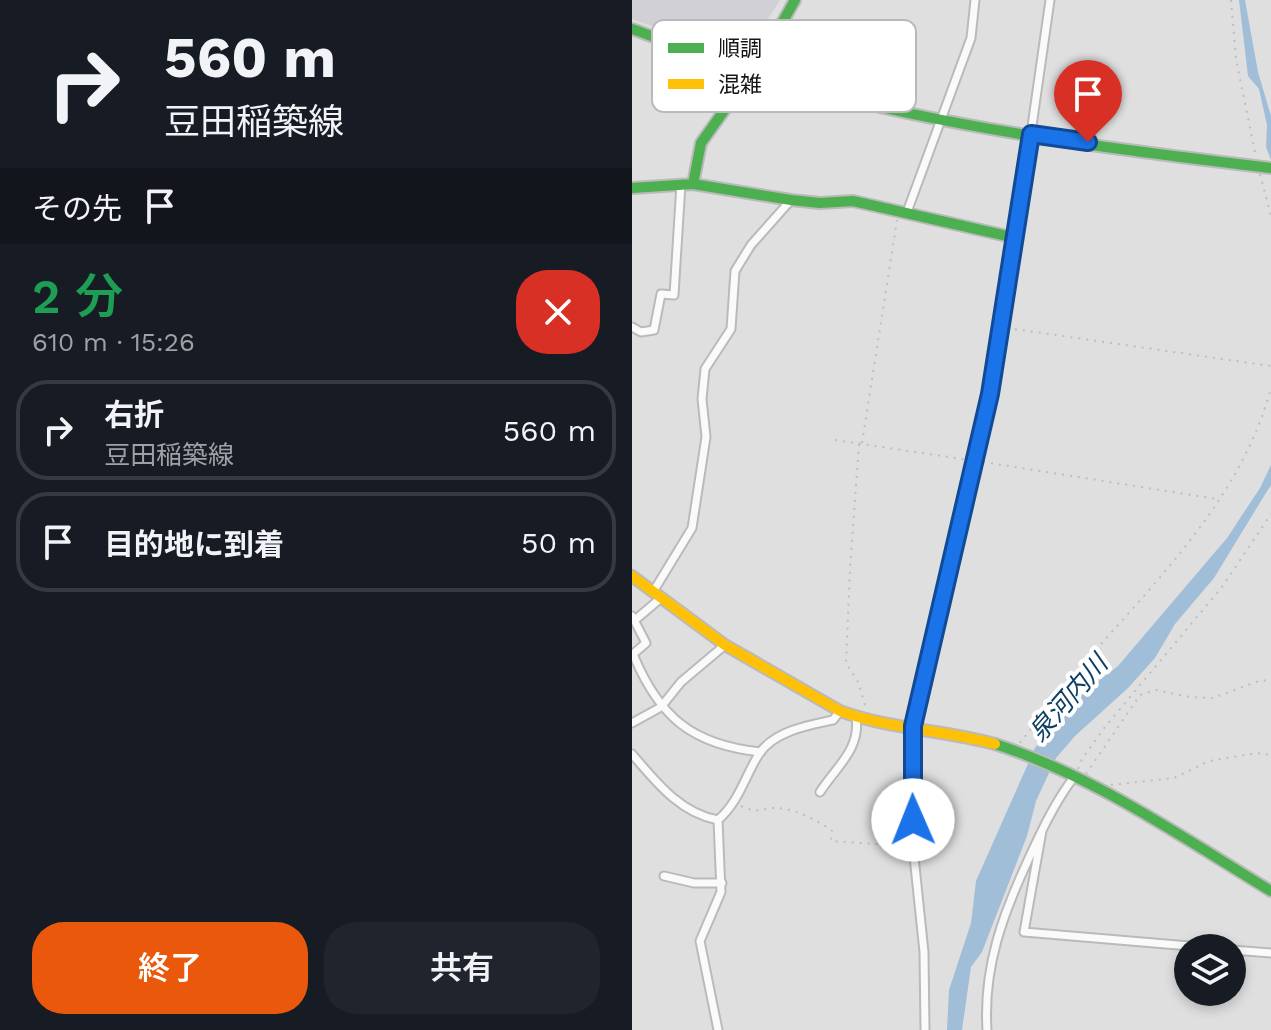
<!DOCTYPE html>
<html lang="ja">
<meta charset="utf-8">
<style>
:root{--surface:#171b24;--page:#20242c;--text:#f1f3f6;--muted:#9ea1a6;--line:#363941;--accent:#ea580c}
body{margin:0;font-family:"Work Sans","Noto Sans JP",sans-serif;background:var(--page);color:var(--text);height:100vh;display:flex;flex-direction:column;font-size:30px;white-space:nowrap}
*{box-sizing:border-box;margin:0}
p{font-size:26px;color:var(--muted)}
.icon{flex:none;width:44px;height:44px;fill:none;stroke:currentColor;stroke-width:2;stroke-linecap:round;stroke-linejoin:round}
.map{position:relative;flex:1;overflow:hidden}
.panel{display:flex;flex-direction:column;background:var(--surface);width:632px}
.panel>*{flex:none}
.hud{background:#171b24;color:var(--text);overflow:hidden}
.controls{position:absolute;left:542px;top:934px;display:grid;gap:16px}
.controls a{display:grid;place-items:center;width:72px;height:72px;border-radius:50%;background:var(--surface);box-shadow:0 4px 12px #0003;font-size:40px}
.pin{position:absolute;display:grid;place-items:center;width:68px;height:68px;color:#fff;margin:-82px -34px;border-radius:50% 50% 50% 0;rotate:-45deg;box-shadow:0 0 8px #0007}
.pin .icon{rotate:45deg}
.me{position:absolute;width:88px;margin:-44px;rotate:359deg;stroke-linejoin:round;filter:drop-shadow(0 0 6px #0008)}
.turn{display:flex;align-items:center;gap:28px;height:168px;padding:0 32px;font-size:36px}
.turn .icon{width:104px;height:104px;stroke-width:2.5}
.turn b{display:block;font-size:56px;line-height:68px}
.then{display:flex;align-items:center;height:76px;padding:0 32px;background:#0003;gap:16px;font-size:30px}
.round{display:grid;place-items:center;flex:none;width:84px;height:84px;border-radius:32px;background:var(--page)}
.headline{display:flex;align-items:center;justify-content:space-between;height:136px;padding:0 32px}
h1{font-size:48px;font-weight:600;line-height:60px;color:#1e9e55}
.primary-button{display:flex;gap:16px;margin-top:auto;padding:16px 32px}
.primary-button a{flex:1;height:92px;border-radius:32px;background:var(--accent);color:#fff;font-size:32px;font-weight:600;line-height:92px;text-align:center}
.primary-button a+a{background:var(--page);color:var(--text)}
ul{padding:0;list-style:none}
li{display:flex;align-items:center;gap:24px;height:100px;margin:0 16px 12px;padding:0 16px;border:4px solid var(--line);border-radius:32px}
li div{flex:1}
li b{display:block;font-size:30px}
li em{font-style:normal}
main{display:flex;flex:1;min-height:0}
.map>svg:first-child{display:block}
</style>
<main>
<section class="panel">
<div class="hud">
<div class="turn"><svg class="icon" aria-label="right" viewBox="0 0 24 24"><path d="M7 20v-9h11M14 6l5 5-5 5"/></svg><div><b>560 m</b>豆田稲築線</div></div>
<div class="then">その先<svg class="icon" aria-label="arrive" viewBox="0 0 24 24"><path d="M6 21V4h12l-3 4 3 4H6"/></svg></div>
</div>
<div class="headline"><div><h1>2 分</h1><p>610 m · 15:26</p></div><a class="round" style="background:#d93025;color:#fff"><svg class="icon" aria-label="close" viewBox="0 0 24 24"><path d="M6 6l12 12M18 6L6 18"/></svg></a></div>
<ul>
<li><svg class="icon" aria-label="right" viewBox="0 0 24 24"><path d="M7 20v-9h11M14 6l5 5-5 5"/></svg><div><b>右折</b><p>豆田稲築線</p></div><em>560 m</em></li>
<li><svg class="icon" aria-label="arrive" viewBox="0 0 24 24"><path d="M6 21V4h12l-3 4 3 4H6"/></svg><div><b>目的地に到着</b></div><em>50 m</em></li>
</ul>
<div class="primary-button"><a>終了</a><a>共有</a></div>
</section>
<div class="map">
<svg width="639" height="1030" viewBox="0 0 639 1030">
<rect width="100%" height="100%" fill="#dfdfe0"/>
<path fill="#d1d0d6" d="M0,0H148L111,58L0,19Z"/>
<path fill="#a0bed8" d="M607,0H613L626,72L639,116V160L634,147L635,125L627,89L616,76Z
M639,465V485L632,496L582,578L543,624L523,658L496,688L443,736L424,758L404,801L395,836L350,952L339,967L330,1030H315L317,990L339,923L344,881L403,748L441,698L456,689L486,666L595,538L628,488Z"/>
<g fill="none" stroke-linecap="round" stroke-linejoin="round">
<defs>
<path id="street" d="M275,212L339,38L343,0
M0,327L9,332L22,330L29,294L42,295L49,184
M21,592L60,528L74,437L70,399L73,369L99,329L103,271L119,245L159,200
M0,616L14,643L1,654C27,717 60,745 129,752
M3,620L29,598
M0,723L29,707L49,682L93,645
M0,754C24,782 48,813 86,820
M188,792C204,767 229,749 224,717
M86,820C107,802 113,776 127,754C142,731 177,725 201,720L208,711
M410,831L392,932L581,948
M32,876L62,883H90
M600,950L639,953
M86,1030L68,941L89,892L86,820
M293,1030L292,952L281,847L279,738L358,394L384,238L418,0
M355,1030C351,967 371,914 397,858C410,830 423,802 442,777"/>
<path id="fast" d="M0,29C63,52 125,76 190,93C337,131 488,150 639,168
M61,184L69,143L133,53L163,0
M0,188L61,184L159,200L188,203L221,201L384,238
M363,744C462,776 550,837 639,891"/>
<path id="slow" d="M0,576L93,645L208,711C257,729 312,730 363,744"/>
</defs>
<use href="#street" stroke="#bababb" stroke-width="11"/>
<use href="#fast" stroke="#bababb" stroke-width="14"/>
<use href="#slow" stroke="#bababb" stroke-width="14"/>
<path stroke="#bfbebf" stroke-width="2" stroke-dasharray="2 6" stroke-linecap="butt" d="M599,0L604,59L624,157
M628,174L639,216
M375,328L639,366
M203,440L337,460
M230,443L265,220
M227,444L218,569L214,663L226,682L234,708
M351,462L585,499
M388,743C414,709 440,676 469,644C537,568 612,489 639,388
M446,769L450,759L473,727L590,587L639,514
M454,774L508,695L524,690L558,697L581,698L627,681L639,680
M479,785L542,778L577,761L625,753L639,755
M109,806C127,815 131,807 146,808C164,809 187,821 200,831L199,841L272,846"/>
<use href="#street" stroke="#fafafa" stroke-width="7"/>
<use href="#fast" stroke="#4caf50" stroke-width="10"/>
<use href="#slow" stroke="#ffc107" stroke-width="10"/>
</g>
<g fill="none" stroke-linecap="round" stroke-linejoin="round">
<defs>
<path id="route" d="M281,820V726L358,394L399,134L456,142"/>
</defs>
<use href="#route" stroke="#114b97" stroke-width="20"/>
<use href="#route" stroke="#1a73e8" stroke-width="14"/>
</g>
<g text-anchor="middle" stroke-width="8" stroke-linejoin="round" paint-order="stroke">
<g font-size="26" font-style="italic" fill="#0c3f63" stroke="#fff">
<text transform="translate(436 698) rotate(-49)" y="9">泉河内川</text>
</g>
</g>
<rect x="20" y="20" width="264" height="92" rx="12" fill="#fff" stroke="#b9b9b9" stroke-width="2"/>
<rect x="36" y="43" width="36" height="10" fill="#4caf50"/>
<rect x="36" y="79" width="36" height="10" fill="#ffc107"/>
<g font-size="22" fill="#151516">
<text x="86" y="56">順調</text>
<text x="86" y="92">混雑</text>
</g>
</svg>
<div class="controls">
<a><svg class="icon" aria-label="layers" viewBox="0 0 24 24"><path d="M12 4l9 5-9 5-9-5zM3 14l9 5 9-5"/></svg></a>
</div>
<div class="pin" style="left:456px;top:142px;background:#d93025"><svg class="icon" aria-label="arrive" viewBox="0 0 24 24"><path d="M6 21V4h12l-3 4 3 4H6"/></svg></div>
<svg class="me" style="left:281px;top:820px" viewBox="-20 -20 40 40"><circle r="19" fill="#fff"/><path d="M0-13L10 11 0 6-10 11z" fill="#1a73e8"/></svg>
</div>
</main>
